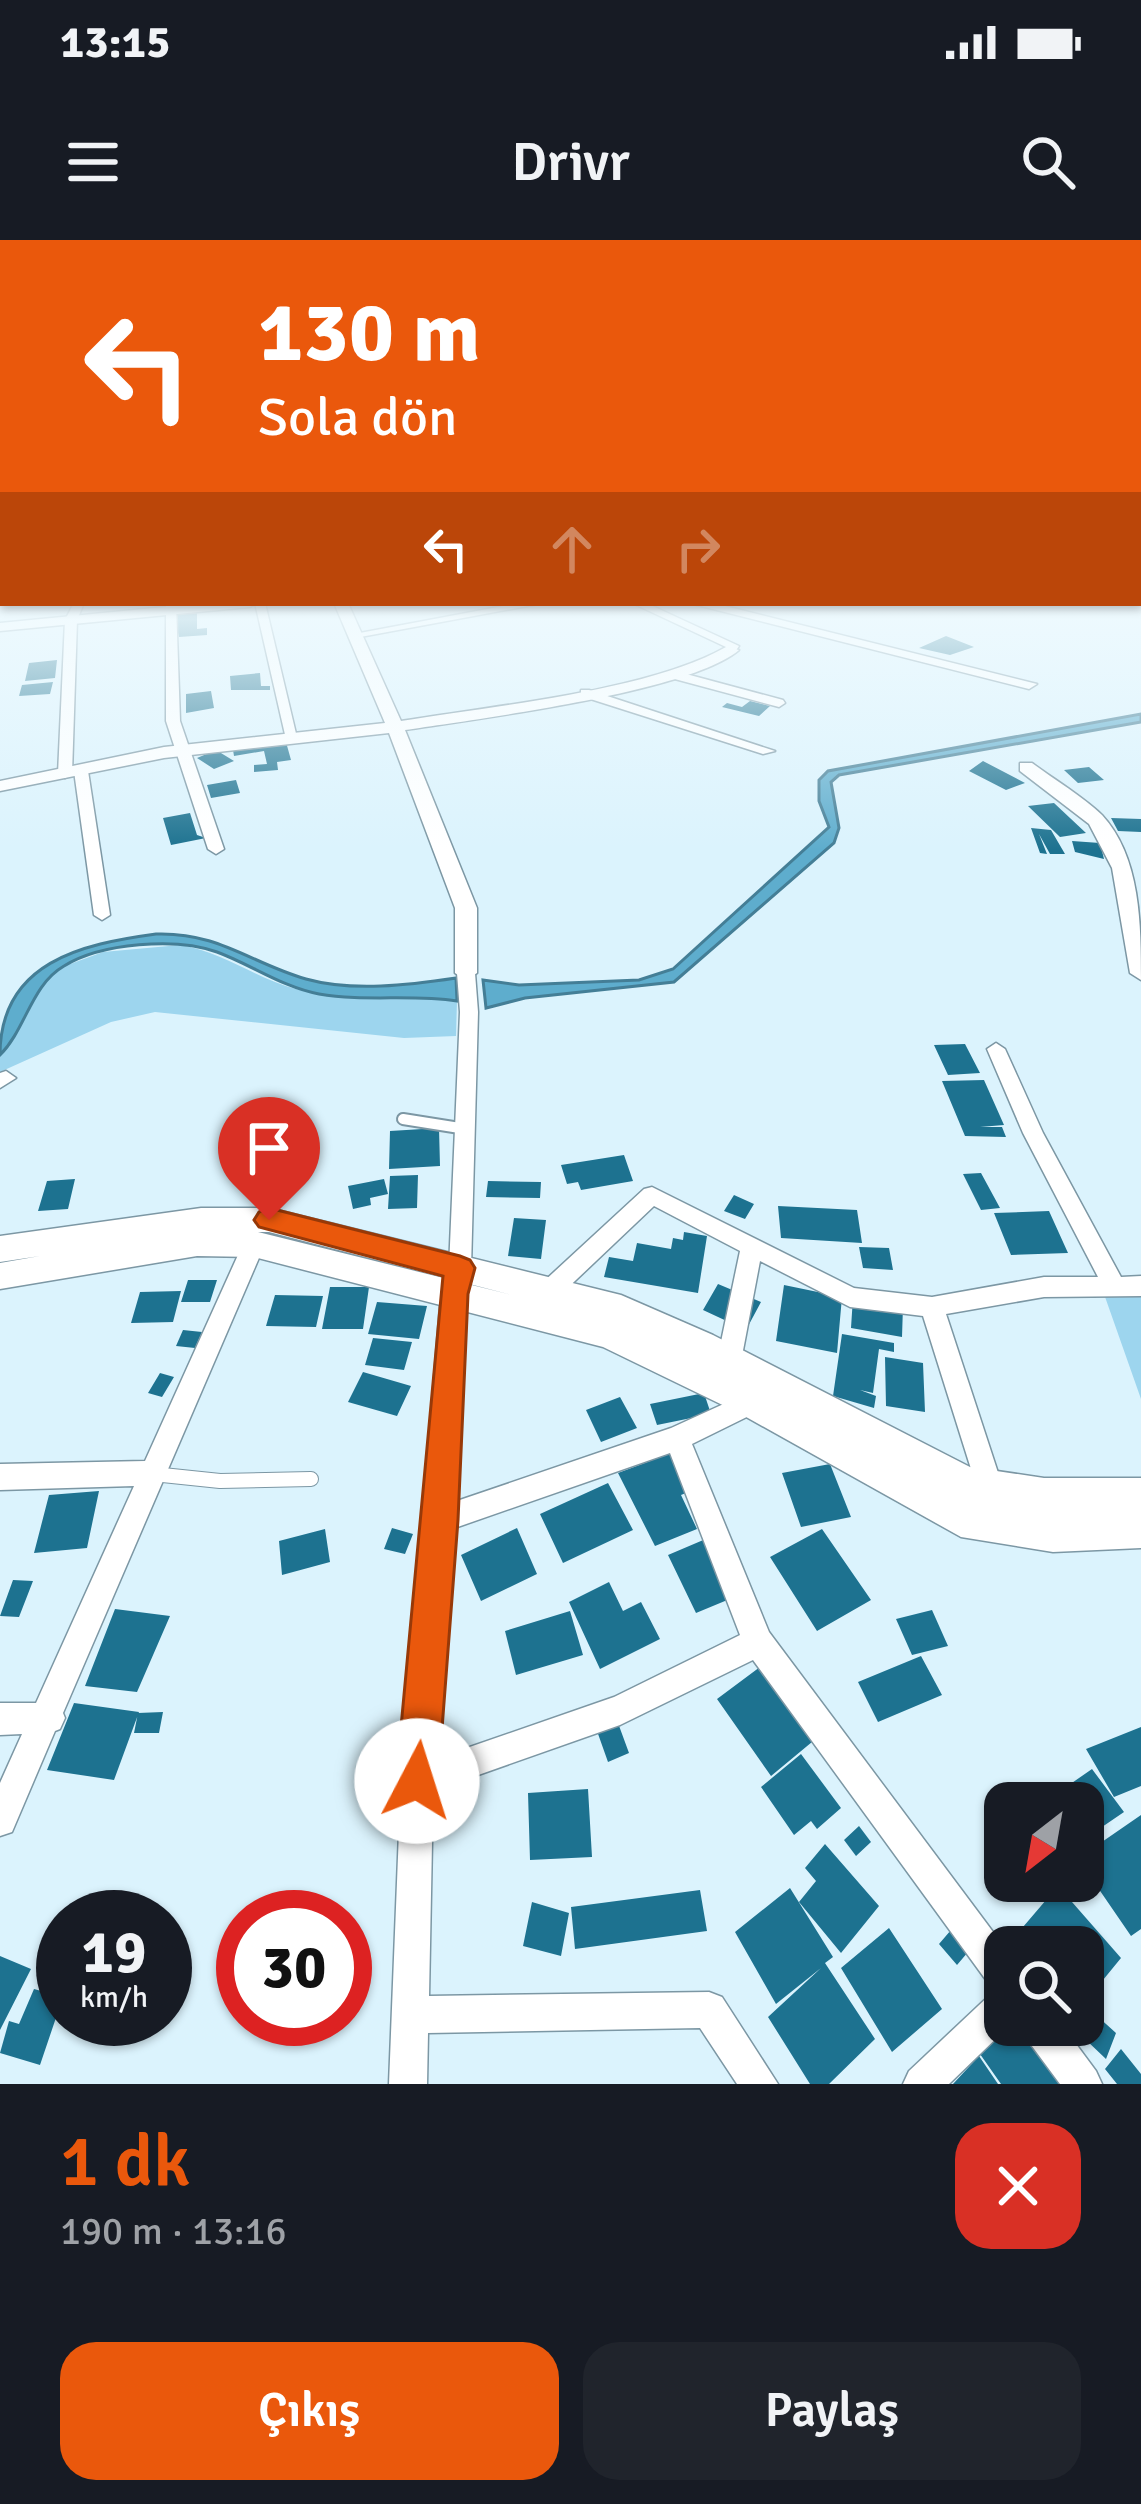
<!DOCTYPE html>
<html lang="tr">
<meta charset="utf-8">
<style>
:root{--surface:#171b24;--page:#20242c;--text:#f1f3f6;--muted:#9ea1a6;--accent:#ea580c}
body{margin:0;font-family:Signika,sans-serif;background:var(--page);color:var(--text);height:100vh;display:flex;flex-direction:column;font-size:45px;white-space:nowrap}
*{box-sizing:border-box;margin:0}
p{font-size:39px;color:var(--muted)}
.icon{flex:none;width:66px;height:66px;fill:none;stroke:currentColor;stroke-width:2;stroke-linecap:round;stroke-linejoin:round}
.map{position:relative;height:1844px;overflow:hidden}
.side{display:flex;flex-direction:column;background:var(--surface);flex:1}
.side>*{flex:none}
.banner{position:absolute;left:0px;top:0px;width:1143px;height:366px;box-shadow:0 3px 9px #0004;background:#ea580c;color:#fff;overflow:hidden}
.needle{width:78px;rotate:211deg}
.fabs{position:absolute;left:984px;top:1542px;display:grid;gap:24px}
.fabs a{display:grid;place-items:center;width:120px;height:120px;border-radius:24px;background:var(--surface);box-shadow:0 3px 9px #0004;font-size:60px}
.speed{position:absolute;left:36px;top:1650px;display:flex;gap:24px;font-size:60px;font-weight:700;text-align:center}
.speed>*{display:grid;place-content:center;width:156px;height:156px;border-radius:50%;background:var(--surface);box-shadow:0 3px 9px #0004;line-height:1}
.speed small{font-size:30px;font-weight:400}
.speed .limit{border:18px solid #d22;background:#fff;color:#111}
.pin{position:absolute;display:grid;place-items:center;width:102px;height:102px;color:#fff;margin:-123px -51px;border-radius:50% 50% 50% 0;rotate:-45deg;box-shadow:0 0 12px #0007}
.pin .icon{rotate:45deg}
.me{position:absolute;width:132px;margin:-66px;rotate:5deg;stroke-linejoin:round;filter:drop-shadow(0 0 9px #0008)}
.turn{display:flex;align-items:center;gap:42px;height:252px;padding:0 60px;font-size:54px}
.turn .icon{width:156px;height:156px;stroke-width:2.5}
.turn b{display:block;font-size:84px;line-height:102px}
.lanes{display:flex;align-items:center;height:114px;padding:0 60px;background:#0003;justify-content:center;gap:60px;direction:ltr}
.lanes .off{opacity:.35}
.round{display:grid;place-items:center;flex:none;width:126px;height:126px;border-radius:36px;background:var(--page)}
.overview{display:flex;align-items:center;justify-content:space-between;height:204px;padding:0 60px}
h1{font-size:72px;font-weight:600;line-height:90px;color:var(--accent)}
.cta{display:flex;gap:24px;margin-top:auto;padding:24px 60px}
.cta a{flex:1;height:138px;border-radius:36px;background:var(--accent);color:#fff;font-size:48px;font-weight:600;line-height:138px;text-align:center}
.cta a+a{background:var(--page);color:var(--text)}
.status{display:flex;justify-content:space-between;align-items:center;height:84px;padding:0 60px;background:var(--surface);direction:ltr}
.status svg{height:33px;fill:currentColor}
header{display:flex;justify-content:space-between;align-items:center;height:156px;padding:0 60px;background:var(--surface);font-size:54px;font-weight:600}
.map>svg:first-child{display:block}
</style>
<div class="status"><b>13:15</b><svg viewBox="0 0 49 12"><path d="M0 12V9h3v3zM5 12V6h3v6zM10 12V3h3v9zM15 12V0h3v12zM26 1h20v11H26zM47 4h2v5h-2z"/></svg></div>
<header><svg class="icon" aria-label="menu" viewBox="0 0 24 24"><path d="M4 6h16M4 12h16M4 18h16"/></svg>Drivr<svg class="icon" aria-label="search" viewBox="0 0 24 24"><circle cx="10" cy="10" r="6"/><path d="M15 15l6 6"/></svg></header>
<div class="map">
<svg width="1141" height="1844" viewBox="0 0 1141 1844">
<rect width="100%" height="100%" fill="#dbf3fd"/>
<path fill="#9dd5ee" d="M180,705C223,712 255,738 296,749C348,763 404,753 457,761L456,796L404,798L155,772L111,782L0,832V815L46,739L62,727L103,712Z
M1141,1053V1159L1104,1054Z"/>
<path fill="#5eadcd" stroke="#447e96" stroke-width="3" d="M1141,474V482L839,535L831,542L839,588L834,603L674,742L525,758L486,768L483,740L519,745L639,740L673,729L829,587L819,561V540L828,531Z
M156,694C219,692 250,723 306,739C352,752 410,745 456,738L457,761C412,754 364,762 319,754C282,747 252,725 217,712C176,697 101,703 64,726C31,745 26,789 0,815C0,722 82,704 156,694Z"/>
<path fill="#1d7290" d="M197,373V389L207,388V395L179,397L174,375Z
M946,396L974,407L950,415L919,408Z
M57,420L55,438L25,441L29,423Z
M260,433L261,446H270V450H231L230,436Z
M53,442L50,454L19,456L22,445Z
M211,451L214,468L186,473V454Z
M750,461L770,466L759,476L722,467L727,463L742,467Z
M286,502L291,520L277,522L278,530L254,532V525L267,524L264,511L234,516L233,510Z
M216,510L234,521L214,529L197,518Z
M983,521L1025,543L1006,550L969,531Z
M1089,527L1104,540L1078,543L1064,530Z
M236,540L240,553L211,558L207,545Z
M1054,563L1086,593L1060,597L1028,566Z
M190,573L197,595L206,598L171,605L163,578Z
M1111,578L1141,579V592L1118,591Z
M1031,588L1051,590L1065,614H1050L1039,594L1047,614L1040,613Z
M1072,601L1100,603L1104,619L1075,612Z
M965,804L980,833L948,835L934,805Z
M984,840L1004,885L980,887H1002L1006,897L965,896L942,841Z
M439,888L440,926L389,929L390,891Z
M624,915L633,941L581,950L578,942L567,944L561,925Z
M981,933L1000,968L981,970L963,934Z
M418,935L417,968L388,969L390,936Z
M75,939L68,969L38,971L47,941Z
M384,939L388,954L370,958L371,965L353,969L348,946Z
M488,941L541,942L540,958L486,957Z
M734,955L754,964L745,979L724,971Z
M778,966L857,970L862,1003L781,998Z
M1049,971L1068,1013L1011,1015L994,973Z
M514,978L546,980L541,1019L508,1016Z
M684,992L707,996L698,1053L604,1037L609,1017L633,1021L637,1003L671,1009L673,998L683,1000Z
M859,1007L889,1008L893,1030L863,1028Z
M188,1040H217L210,1062H181Z
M718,1044L761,1062L746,1090L703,1070Z
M784,1045L842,1057L837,1113L776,1101Z
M330,1047H369L363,1089H322Z
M181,1051L173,1082L131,1083L140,1052Z
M275,1055L323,1056L316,1087L266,1086Z
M853,1057L903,1066L902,1097L851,1088Z
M377,1062L427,1066L419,1099L368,1094Z
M183,1090L202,1092L195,1108L176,1106Z
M842,1094L894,1103V1112L879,1109L873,1153L860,1150L876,1156L874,1168L833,1156Z
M373,1098L412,1102L404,1130L365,1125Z
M885,1117L923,1123L925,1172L886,1166Z
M363,1132L411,1146L397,1176L348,1162Z
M160,1133L174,1137L162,1157L148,1153Z
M704,1153L711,1174L657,1185L650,1164Z
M620,1157L637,1188L601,1202L586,1170Z
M674,1212L693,1250L681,1255L697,1289L655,1306L618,1233Z
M830,1224L851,1277L801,1287L782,1233Z
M608,1243L633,1290L563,1323L540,1274Z
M99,1251L87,1308L34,1313L49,1255Z
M392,1288L413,1294L405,1314L384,1309Z
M517,1288L537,1334L481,1361L461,1315Z
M325,1289L330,1322L282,1335L279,1301Z
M822,1289L871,1360L817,1391L770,1317Z
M708,1298L737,1356L696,1373L668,1315Z
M13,1340L33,1341L19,1377L0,1376Z
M609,1342L623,1371L641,1362L660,1399L600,1429L569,1362Z
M115,1369L170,1376L137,1452L85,1446Z
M932,1370L948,1406L912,1415L896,1379Z
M570,1371L583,1415L516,1435L505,1391Z
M921,1416L942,1455L878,1482L858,1442Z
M764,1424L818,1497L771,1536L717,1459Z
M74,1463L139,1472L114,1540L47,1530Z
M163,1472L159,1493H134L138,1473Z
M618,1483L629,1513L608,1522L597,1491Z
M1141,1487V1546L1114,1557L1086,1509Z
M801,1514L841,1568L817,1589L811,1581L794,1595L761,1547Z
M1092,1529L1124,1572L1083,1600V1563H1043Z
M588,1549L592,1617L530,1620L528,1553Z
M1141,1575V1689L1131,1696L1083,1626V1615Z
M859,1586L871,1602L856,1616L844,1600Z
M825,1604L879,1666L841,1713L799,1662L816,1641L805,1628Z
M1058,1646L1121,1718L1085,1762L1083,1707H1039L1023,1687Z
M790,1648L833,1717L825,1723L875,1799L829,1844H810L768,1777L821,1728L776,1764L735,1692Z
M700,1650L707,1691L575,1709L571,1667Z
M532,1662L569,1673L561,1716L523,1706Z
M957,1683L974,1705L957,1725L939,1704Z
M889,1688L942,1769L892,1812L841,1728Z
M0,1716L31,1729L0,1790Z
M34,1749L63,1757L40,1825L0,1813L9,1781L19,1784Z
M1096,1775L1116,1793L1106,1819L1085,1799Z
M1008,1785H1031L1075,1844H1001L980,1814Z
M1121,1809L1141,1834V1844H1117L1105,1829Z
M979,1816L998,1844H953Z"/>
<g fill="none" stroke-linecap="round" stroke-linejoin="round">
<defs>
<path id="service-far1" d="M403,879L466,889"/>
<path id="service" d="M153,1234L220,1241L311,1239"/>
<path id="minor" d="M74,363H84L77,380L72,534L65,538L58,534L65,380Z
M166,363H176L180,481L224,609L216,614L208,609L166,481Z
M255,363H265L298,502L286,499Z
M520,363H544L355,398L349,395Z
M632,363H646L739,406L735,412H727L726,407Z
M675,431L783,460L785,463L779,467L671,438V432Z
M581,450H589L775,511L763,514L581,456Z
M81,527L88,531L110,675L102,680L94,675L74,531Z
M466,728L475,733L478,772L471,1028L465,1053L451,1263L671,1188L752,1151L761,1154L765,1162L761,1170L692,1204L769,1392L1005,1708V1785H1010L949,1844H903L909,1831L994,1751L753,1420L620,1485L433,1551L429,1756L709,1752L722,1757L778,1844H737L700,1788L428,1793L427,1844H389L401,1541L441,1053L449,1028L460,772L457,733ZM670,1213L740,1395L614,1457L435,1519L449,1290Z
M996,803L1005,809L1043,893L1121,1037L1141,1036V1056L1044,1057L946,1074L1003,1248L1000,1257L990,1261L980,1257L977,1248L923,1076L850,1067L760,1021L741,1121L738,1129L729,1132L720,1129L717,1121L740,1011L654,966L557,1058L549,1061L541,1058L537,1051L541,1044L644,949L652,947L854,1048L932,1057L1044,1037H1098L1023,893L987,809Z
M6,831L16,838L0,848V833Z
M254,995L262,998L265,1004L63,1473L65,1478L60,1489L55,1491L12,1592L0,1596V1543L22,1494L0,1495V1463H36L134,1246L0,1250V1224L145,1221L243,1004L246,998Z
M1021,1785H1062L1096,1831L1102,1844H1060L1026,1798Z"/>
<path id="tertiary" d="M206,363H257L250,367L0,391V383Z
M334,363H348L401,481C492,466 649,451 726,407L739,410C690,452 477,479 405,490L477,668V733L466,740L455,733V668L389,493L164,518L0,551V541L164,507L385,483Z
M689,363H713L1037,444L1029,449Z
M1020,523H1032C1055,540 1082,556 1102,575C1141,617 1141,686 1141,740L1130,733L1112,628L1089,584L1020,531Z"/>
<path id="secondary" d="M201,968H269L621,1055L713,1095L970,1227L1044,1238H1141V1308L1053,1312L961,1297L739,1173L603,1107L254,1017L197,1016L0,1049V1023L40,1016L0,1022V996ZM258,992H269L516,1056Z"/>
</defs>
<use href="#service-far1" stroke="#7c97a4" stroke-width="14"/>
<use href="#service" stroke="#7c97a4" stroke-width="16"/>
<use href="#minor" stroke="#7c97a4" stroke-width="3"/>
<use href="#tertiary" stroke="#7c97a4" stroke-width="3"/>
<use href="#secondary" stroke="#7c97a4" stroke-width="3"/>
<use href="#service-far1" stroke="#fff" stroke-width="10"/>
<use href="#service" stroke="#fff" stroke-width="14"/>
<use href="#minor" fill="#fff" fill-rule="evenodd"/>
<use href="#tertiary" fill="#fff" fill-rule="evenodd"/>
<use href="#secondary" fill="#fff" fill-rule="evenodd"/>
</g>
<linearGradient id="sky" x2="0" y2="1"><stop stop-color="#71b1dd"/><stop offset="0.58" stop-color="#effafe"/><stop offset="1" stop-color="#effafe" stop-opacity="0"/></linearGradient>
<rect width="1141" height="610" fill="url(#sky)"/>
<path fill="#ea580c" stroke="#983908" stroke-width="3" d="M269,968L460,1016L470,1020L475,1028L468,1054L458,1280L438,1541L432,1556L417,1562L402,1556L396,1541L443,1036L259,987L254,980L259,972Z"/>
</svg>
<div class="fabs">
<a><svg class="needle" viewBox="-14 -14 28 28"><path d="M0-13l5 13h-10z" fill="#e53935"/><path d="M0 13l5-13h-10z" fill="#9ea1a6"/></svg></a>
<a><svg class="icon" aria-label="search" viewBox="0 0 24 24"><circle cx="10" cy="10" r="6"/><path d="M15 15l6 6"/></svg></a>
</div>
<div class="speed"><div>19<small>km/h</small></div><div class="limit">30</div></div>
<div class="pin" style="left:269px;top:980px;background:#d93025"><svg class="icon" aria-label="arrive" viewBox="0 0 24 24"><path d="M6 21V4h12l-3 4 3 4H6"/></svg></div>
<svg class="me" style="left:417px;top:1541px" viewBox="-20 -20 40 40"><circle r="19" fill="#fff"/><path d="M0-13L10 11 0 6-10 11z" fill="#ea580c"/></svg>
<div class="banner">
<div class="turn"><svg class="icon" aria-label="left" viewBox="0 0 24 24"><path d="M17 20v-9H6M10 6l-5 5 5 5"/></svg><div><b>130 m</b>Sola dön</div></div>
<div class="lanes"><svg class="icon" aria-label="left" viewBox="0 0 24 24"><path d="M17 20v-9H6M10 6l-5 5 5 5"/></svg><svg class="icon off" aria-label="ahead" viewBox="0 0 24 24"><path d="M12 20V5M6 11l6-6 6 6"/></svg><svg class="icon off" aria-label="right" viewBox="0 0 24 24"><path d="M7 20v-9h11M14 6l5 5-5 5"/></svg></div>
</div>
</div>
<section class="side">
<div class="overview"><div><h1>1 dk</h1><p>190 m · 13:16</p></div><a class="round" style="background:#d93025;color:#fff"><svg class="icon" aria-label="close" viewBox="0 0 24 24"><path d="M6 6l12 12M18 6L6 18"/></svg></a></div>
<div class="cta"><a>Çıkış</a><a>Paylaş</a></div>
</section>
